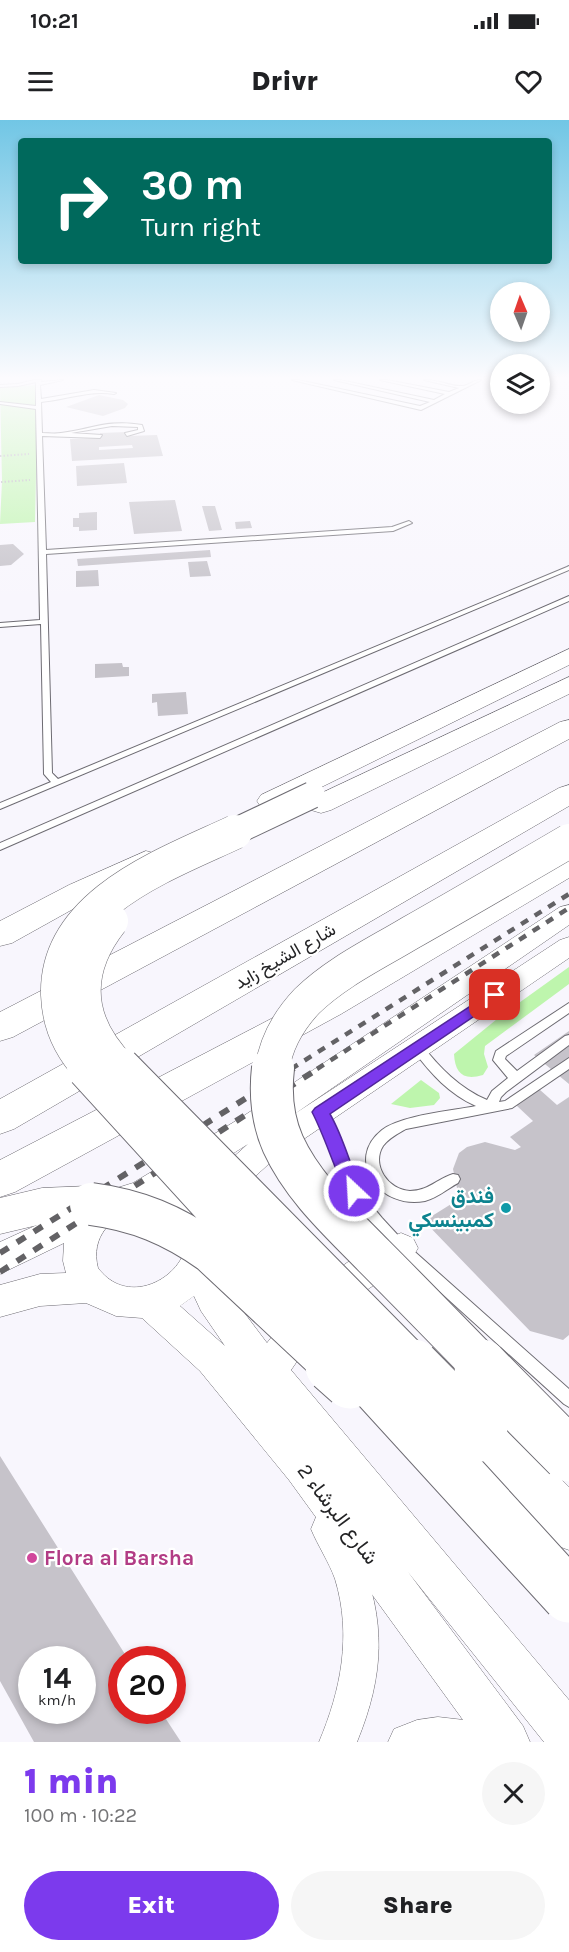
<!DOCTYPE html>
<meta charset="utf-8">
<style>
:root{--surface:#fff;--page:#f6f6f6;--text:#202124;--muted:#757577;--accent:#7c3aed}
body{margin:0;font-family:Karla,Vazirmatn,sans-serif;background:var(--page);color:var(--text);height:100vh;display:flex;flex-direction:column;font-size:22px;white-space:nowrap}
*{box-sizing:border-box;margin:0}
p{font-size:20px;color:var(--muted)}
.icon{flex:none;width:33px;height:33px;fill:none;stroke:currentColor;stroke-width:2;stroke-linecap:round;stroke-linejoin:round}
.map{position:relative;height:1622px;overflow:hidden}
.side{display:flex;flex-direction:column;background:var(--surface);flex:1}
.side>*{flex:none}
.banner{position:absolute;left:18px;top:18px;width:534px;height:126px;border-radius:6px;box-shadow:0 3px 9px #0003;background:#00695c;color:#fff;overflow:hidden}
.needle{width:39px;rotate:358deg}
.fabs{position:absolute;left:490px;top:162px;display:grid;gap:12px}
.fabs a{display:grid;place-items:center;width:60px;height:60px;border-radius:50%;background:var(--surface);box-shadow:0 3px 9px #0003;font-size:30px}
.speed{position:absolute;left:18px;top:1526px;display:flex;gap:12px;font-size:30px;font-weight:700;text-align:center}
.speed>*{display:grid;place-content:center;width:78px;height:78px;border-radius:50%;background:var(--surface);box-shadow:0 3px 9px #0003;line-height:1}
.speed small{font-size:15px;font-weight:400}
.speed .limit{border:9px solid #d22;background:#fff;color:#111}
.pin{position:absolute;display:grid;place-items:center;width:51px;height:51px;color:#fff;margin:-26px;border-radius:12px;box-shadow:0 3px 9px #0006}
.me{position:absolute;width:66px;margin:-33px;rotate:335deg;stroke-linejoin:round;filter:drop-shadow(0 0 4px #0008)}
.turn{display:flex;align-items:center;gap:21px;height:126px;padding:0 24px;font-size:27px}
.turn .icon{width:78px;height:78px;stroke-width:2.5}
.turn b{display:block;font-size:42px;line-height:51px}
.round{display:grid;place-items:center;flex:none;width:63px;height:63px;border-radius:32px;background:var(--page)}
.summary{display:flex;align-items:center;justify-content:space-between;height:102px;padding:0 24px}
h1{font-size:36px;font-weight:800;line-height:45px;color:var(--accent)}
.cta{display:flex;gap:12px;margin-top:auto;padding:12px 24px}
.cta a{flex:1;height:69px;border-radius:36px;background:var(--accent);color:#fff;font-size:24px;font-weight:800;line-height:69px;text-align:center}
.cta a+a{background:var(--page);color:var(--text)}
.status{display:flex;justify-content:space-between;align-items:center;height:42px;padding:0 30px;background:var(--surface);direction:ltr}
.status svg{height:16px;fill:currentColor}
header{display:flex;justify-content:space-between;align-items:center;height:78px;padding:0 24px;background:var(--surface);font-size:27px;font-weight:800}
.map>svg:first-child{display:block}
</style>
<div class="status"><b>10:21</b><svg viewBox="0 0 49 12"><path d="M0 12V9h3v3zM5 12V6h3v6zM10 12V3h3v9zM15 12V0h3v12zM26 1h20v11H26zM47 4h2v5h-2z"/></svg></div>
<header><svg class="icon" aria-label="menu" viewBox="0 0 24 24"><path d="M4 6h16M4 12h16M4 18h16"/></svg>Drivr<svg class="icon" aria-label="heart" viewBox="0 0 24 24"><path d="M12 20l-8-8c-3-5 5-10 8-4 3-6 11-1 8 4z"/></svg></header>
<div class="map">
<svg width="569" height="1622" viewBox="0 0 569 1622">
<rect width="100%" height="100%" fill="#f8f6fd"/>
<path fill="#bef5ad" d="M38,265L35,402L0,404L2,361L0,267Z
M569,847V864L485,926L484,934L488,947L483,955C463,961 455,953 454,934L502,895Z
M421,960L439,973L440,978L434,985L410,988L391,984Z"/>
<path fill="#c6c3ca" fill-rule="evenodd" d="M99,275L123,280L128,284L125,288L103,296L66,287Z
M127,312L128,316L157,315L163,336L72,341L70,319L100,318V313ZM132,325L133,328L99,330V327Z
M124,343L127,363L77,366L76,346Z
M175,380L182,411L134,414L129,382Z
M202,386H215L222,410L209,411Z
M97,392V410L79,411V407H73V398H79V393Z
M250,401L252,408L236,409L235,402Z
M13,424L24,434L11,445L0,446V425Z
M210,430L211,437L78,446L77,439Z
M207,441L211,456L190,457L188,442Z
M98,450L99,466L76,467V451Z
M122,543L123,547H129V556L95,558V544Z
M186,572L188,594L158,596L157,582L152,583V574Z
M569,911V964L534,935Z
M539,969L557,985L569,977V1215L563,1220L530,1211L424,1101L464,1076L457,1068L453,1049L459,1033L467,1027L485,1022L515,1030L521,1027L510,1017L533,1001L516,985Z
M0,1336L128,1539H122V1590H160L181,1622H34L0,1561ZM32,1539H82V1590H32Z"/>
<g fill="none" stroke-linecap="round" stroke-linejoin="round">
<defs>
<path id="service" d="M34,260H41V262L63,260L40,265L41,279L94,270L116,273L114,274C88,270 66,280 41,282L42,313C48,313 55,314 61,313C91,309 109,299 142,305L144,311L127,316L125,313L138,310V307L112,306L71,313L102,315L100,318L42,316L46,430L392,407L409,401L412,403L393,411L46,434L52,653L58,659L567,447L569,446V450L0,689V683L51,662L44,654L41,504L0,507V503L40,500L36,289L0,284V282L36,286V262L18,266L0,267V265L18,264Z
M292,260H298L420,286L430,282L334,260H340L434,280L445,274L380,260H387L449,272L459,268L424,260C437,259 451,267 463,266C470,265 474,259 481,260L421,290Z
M569,476V481L0,730V723Z
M569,883V893L506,936L505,939L517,951L565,916L569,915V925L506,972L501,977L499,982L505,981L569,938V949L512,988L406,1009C397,1014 389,1018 383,1026C371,1045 388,1070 410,1071C428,1071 437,1059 453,1054L458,1055L460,1059L458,1063C447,1069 437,1078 425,1081C380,1090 344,1040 382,1010C402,995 451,991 476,986C449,974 431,954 413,930L411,927L413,924H421C440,948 459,968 487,980L492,971L508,958L493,940L496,931Z
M320,988L324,990L329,996L355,1061L367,1080L382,1098L406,1124L569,1269V1287L564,1284L396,1132C376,1112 357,1092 344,1066C333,1042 327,1017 314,993L316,990Z"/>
<path id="minor" d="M328,1392C346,1400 352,1417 359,1435C387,1501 384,1556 357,1622H319C341,1570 352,1515 335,1459C329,1442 318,1426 311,1409L316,1397Z
M438,1597L490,1603L503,1609L509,1622H388L394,1609L417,1600Z"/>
<path id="tertiary" d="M569,785V805L293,995L560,820L569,817V838L273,1040L211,1097L216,1108L219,1127L215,1143L227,1170L267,1223C301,1178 348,1133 401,1113L413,1118L418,1128C409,1147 374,1163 357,1177C331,1198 309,1223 291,1250L569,1580V1622H544L408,1452L523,1606L530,1622H479L289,1360L200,1251L142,1198L116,1196L86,1183L40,1186L0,1197V1165L40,1154L66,1153L63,1141L64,1123L0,1154V1122L87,1082L101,1073L133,1063L239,999L560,787ZM248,1024L190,1076L177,1069ZM140,1089C147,1090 156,1090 163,1093C227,1120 141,1205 98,1148C90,1117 111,1095 140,1089ZM194,1176L201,1191L225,1226L180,1186Z"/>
<path id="motorway" d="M569,529V545L281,687L271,690L261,687L257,681L261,675Z
M569,557V574L331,690L321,693L311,690L307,684L311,678Z
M569,600V619L13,917L0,921V892L560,602Z
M569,665V686L14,1009L0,1014V979L559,668Z
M146,731L157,734L161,741L157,748L91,779L12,823L0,826V801L69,765Z
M569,735V758L341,894L15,1072L0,1077V1040L315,876L558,738Z
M91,1066L106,1071L112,1084L106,1097L91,1102L42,1104L0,1114V1078L42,1068Z
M481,1290L499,1297L569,1367V1430L550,1423L463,1333L456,1315L463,1297Z"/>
</defs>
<use href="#service" stroke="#6d6b72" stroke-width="2"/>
<use href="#minor" stroke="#6d6b72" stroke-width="1"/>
<use href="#tertiary" stroke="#6d6b72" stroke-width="1"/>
<use href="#motorway" stroke="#6d6b72" stroke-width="1"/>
<path stroke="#b6b4ba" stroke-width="2" stroke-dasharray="1.5 2" stroke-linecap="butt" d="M0,336L29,334
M1,362L30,360"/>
<use href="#service" fill="#fff" fill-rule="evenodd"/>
<use href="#minor" fill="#fff" fill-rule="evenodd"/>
<use href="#tertiary" fill="#fff" fill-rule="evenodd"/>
<use href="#motorway" fill="#fff" fill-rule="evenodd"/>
<path stroke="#636265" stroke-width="4.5" stroke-dasharray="8 8" stroke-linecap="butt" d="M291,949L569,774
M317,949L569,788"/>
<path stroke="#636265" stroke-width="6" stroke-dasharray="10 10" stroke-linecap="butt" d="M0,1133L294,948
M0,1152L319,948"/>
<defs>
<path id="motorway-bridge-far3" d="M232,713L312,675"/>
<path id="motorway-bridge-far2" d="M111,801C71,852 76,904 121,949
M90,949C70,928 59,904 58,875C55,783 167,744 235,712
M272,949C276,923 289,900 307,881C337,852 375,834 410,813C463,783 516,752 569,721"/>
<path id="motorway-bridge-far1" d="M88,948L361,1247
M119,948L414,1247
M273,948C270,974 272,999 283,1024C303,1068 341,1102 374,1136C411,1173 447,1210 483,1247
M91,1084C137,1090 173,1105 211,1132L334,1247"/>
<path id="motorway-bridge" d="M332,1246L350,1262
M359,1246L569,1476
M413,1246L481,1315
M481,1246L569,1335"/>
</defs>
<use href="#motorway-bridge-far3" stroke="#6d6b72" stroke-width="28" stroke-linecap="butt"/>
<use href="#motorway-bridge-far2" stroke="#6d6b72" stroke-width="35" stroke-linecap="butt"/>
<use href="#motorway-bridge-far1" stroke="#6d6b72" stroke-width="44" stroke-linecap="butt"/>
<use href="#motorway-bridge" stroke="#6d6b72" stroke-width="55" stroke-linecap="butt"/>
<use href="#motorway-bridge-far3" stroke="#fff" stroke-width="26"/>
<use href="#motorway-bridge-far2" stroke="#fff" stroke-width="34"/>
<use href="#motorway-bridge-far1" stroke="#fff" stroke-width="42"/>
<use href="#motorway-bridge" stroke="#fff" stroke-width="53"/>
</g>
<linearGradient id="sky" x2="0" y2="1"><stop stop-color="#71c6e5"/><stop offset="0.53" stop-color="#fcfbfe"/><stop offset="1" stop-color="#fcfbfe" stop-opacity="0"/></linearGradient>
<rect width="569" height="487" fill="url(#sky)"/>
<path fill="#7c3aed" stroke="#51269a" stroke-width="1.5" d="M495,870L503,875L501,878L330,994C344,1018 350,1046 362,1071L360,1076L354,1078L348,1076C334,1049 326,1019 312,992L315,988Z"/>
<circle fill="#0f9aa8" stroke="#fff" stroke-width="2" cx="506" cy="1088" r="6"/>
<circle fill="#d1479c" stroke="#fff" stroke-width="2" cx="32" cy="1438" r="6"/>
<g text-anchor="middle" stroke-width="4.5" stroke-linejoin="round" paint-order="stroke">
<g font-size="18" fill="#242426" stroke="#fff">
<text transform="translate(285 836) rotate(-30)" y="6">شارع الشيخ زايد</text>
</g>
<g font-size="21" font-weight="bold" fill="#0d838f" stroke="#fff" text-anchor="end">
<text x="494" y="1083">فندق<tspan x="494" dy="24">كمبينسكي</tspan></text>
</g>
<g font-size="21" fill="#242426" stroke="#fff">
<text transform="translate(338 1394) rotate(53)" y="7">شارع البرشاء 2</text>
</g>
<g font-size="21" font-weight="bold" fill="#b23c85" stroke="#fff" text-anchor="start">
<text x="44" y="1445">Flora al Barsha</text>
</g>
</g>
</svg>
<div class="fabs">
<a><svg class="needle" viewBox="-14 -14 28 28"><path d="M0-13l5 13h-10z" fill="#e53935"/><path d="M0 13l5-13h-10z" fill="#757577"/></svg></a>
<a><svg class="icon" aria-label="layers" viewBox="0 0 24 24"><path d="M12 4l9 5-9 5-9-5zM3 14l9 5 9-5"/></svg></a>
</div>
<div class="speed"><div>14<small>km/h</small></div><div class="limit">20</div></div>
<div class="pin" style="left:495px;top:875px;background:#d93025"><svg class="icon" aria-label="arrive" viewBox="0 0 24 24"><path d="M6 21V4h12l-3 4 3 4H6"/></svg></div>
<svg class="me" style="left:354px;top:1071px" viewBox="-20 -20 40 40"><circle r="17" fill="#7c3aed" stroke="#fff" stroke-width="3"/><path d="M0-11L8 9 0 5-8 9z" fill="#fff"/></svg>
<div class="banner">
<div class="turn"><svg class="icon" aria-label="right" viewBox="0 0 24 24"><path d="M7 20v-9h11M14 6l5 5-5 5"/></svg><div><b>30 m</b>Turn right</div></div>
</div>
</div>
<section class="side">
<div class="summary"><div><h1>1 min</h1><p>100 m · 10:22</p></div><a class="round"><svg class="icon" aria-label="close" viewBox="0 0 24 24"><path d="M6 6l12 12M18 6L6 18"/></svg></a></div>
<div class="cta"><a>Exit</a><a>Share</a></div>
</section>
